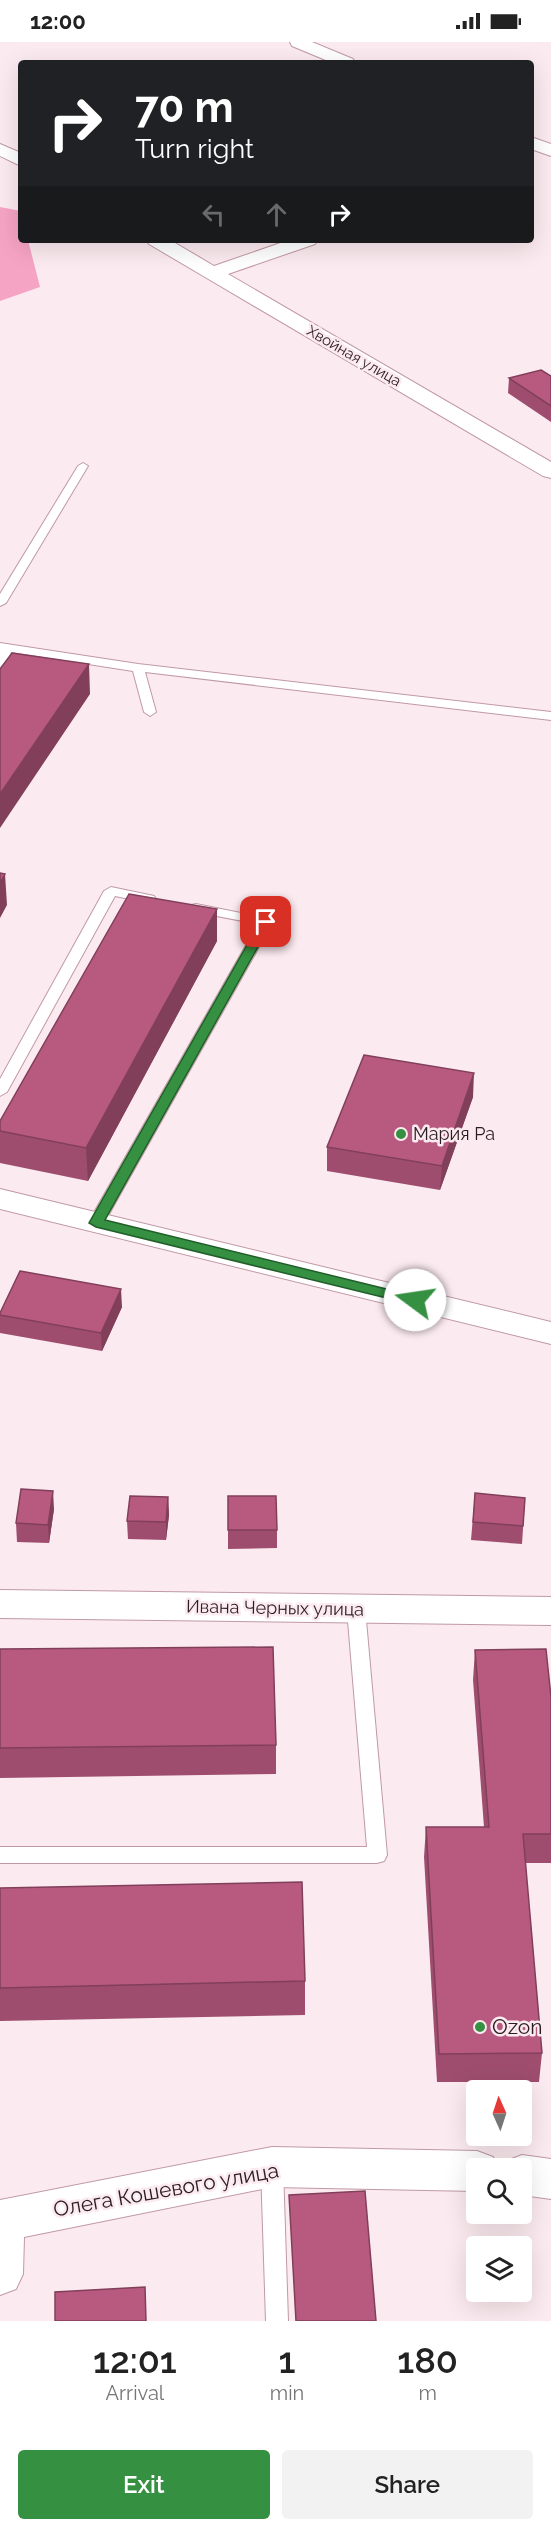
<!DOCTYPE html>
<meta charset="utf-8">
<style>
:root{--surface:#fff;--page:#f2f2f2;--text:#222;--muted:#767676;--accent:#359041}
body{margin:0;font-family:Raleway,sans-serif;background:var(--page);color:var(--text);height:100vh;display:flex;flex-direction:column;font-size:22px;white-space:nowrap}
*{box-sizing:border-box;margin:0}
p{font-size:20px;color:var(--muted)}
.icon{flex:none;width:33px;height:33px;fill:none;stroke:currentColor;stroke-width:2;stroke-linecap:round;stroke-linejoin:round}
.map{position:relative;height:2279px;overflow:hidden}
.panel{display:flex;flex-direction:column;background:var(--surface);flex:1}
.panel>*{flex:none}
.guide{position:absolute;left:18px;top:18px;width:516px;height:183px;border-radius:6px;box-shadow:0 6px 24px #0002;background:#202124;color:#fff;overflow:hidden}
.needle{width:39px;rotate:357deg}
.buttons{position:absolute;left:466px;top:2038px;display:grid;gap:12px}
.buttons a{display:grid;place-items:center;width:66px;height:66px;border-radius:6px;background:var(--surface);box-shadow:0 6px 24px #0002;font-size:30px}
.pin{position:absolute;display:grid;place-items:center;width:51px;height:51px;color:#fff;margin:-26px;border-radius:12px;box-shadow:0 3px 9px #0006}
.me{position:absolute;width:66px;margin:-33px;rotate:284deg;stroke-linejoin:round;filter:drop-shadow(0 0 4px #0008)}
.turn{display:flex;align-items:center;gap:21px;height:126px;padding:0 18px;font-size:27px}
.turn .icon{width:78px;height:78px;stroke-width:2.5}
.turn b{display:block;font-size:42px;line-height:51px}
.lanes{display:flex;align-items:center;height:57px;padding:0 18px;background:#0003;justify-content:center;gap:30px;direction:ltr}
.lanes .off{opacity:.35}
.eta{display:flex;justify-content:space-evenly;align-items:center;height:102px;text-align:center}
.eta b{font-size:36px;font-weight:600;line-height:42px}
.action{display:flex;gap:12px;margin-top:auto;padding:12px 18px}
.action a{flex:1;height:69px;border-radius:6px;background:var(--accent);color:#fff;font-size:24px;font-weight:600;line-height:69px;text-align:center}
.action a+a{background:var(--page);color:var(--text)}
.status{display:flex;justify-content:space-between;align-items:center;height:42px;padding:0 30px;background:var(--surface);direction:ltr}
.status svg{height:16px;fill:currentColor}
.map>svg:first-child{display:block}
</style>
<div class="status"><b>12:00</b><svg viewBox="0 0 49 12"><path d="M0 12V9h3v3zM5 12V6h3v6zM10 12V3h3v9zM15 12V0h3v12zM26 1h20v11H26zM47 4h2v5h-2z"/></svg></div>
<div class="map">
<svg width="551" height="2279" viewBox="0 0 551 2279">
<rect width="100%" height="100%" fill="#fbeaef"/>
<path fill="#f6a4c3" d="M0,165L21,169V198H28L40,245L0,259Z"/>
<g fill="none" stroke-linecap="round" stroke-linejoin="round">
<defs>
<path id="lane" d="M83,421L88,424L6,561L0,564V552L78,424Z
M0,601L138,622L551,670V678L145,630L156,670L150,674L144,670L133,629L11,610L6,628L0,632Z
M111,845L154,854L156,857L149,861L115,854L7,1050L0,1054V1037L104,849Z
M196,862L266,876L273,880L104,1181L101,1185H91L88,1181L258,882L191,869L189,866L191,863Z
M356,1560L362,1562L365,1567L387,1813L384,1819L377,1821H0V1805H367L347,1567L350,1562Z
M272,2115L279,2118L283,2125L288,2279H266L261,2125L265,2118Z"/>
<path id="street" d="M290,0H312L353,17L355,21H333L292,4Z
M531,95L551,102V114L531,107Z
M0,102L21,111V124L0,114Z
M146,198H170L214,224L289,198H318L315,202L228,232L551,420V436L543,434L205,235L149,202Z
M0,1147L551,1280V1302L0,1167Z
M0,1548L551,1555V1583L0,1576Z
M272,2105L477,2109L493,2115L498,2127H477V2149L272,2145L24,2195L23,2232L16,2247L0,2253V2158Z
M522,2113L551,2117V2157L522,2153V2127H502L506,2119Z"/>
</defs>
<use href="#lane" stroke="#c099a6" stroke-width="2"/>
<use href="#street" stroke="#c099a6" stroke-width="2"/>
<use href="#lane" fill="#fff" fill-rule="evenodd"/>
<use href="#street" fill="#fff" fill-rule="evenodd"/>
</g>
<path fill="#9e4d6e" d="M551,334V380L508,351L509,336Z
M217,867V899L88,1139L0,1121V1079Z
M473,1055L440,1148L327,1129V1105Z
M122,1265L102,1309L0,1291V1273Z
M475,1451L525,1456L522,1502L471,1498Z
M228,1454L277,1488V1506L228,1507Z
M168,1455L169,1473L166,1498L128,1497L127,1479Z
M54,1467L49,1501L17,1500L16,1481Z
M0,1607L276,1703V1732L0,1736Z
M475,1608L551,1655V1821H525L542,2011L539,2040H437L424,1815L426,1785H484L473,1638Z
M0,1846L305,1939V1973L0,1979Z
M289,2153L376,2279H296Z"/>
<path fill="#813f5a" d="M89,622L90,652L0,786V752Z
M5,832L7,863L0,876V841Z
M217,867V899L88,1139L86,1106Z
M474,1031L473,1055L440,1148L442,1124Z
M121,1247L122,1265L102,1309L101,1291Z
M53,1449L54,1467L49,1501L48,1483Z
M168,1455L169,1473L166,1498V1480Z"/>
<path fill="#b85a80" stroke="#813f5a" stroke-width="1.5" d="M541,328L551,334V364L509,336Z
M12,611L89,622L0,752V627Z
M0,831L5,832L0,841Z
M129,852L217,867L86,1106L0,1089V1079Z
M364,1013L474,1031L442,1124L327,1105Z
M20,1229L121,1247L101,1291L0,1273V1271Z
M21,1447L53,1449L48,1483L16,1481Z
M475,1451L525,1456L523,1484L473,1480Z
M130,1454L168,1455L166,1480L127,1479Z
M228,1454H276L277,1488H228Z
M273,1605L276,1703L0,1706V1607Z
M546,1607L551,1655V1792H523L542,2011L439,2012L426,1785H489L475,1608Z
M302,1840L305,1939L0,1946V1846Z
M365,2149L376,2279H296L289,2153Z
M145,2245L146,2279H55V2250Z"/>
<path fill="#359041" stroke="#225e2a" stroke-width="1.5" d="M266,876L272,880L105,1178L415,1254L422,1258L420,1262L415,1263L96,1185L89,1181L260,880Z"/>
<g fill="#359041" stroke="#fbeaef" stroke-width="2">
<circle cx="401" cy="1092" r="6"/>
<circle cx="480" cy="1985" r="6"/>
</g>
<g text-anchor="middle" stroke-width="5" stroke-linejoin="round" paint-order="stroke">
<g font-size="15" fill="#2c1d23" stroke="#fbeaef">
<text transform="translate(354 314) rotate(30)" y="5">Хвойная улица</text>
</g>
<g font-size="18" fill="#2c1d23" stroke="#fbeaef" text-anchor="start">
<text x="413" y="1098">Мария Ра</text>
</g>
<g font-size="18" fill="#2c1d23" stroke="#fbeaef">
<text transform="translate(275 1566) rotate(1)" y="6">Ивана Черных улица</text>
</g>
<g font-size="21" fill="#2c1d23" stroke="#fbeaef" text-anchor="start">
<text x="492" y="1992">Ozon</text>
</g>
<g font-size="21" fill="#2c1d23" stroke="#fbeaef">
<text transform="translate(166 2148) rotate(-10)" y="7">Олега Кошевого улица</text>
</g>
</g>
</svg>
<div class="buttons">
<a><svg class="needle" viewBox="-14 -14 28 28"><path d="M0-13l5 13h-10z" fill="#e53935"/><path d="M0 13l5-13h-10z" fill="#767676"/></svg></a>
<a><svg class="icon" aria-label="search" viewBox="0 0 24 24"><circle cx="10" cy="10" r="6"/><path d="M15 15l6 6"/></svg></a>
<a><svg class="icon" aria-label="layers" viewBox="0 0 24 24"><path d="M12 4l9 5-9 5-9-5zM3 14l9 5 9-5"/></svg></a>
</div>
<div class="pin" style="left:266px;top:880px;background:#d93025"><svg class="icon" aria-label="arrive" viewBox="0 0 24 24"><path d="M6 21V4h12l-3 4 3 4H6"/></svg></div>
<svg class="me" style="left:415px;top:1258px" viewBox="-20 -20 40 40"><circle r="19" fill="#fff"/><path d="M0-13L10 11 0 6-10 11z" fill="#359041"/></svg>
<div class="guide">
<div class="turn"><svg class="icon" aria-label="right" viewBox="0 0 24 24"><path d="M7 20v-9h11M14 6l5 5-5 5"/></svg><div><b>70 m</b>Turn right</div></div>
<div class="lanes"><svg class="icon off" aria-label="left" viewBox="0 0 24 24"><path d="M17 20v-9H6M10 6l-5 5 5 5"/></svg><svg class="icon off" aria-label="ahead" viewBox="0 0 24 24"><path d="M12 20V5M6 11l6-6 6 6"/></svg><svg class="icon" aria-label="right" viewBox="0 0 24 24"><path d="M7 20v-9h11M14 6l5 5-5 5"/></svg></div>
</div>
</div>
<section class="panel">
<div class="eta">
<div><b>12:01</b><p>Arrival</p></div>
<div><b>1</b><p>min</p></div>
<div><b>180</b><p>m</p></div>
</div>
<div class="action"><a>Exit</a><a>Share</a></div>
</section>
